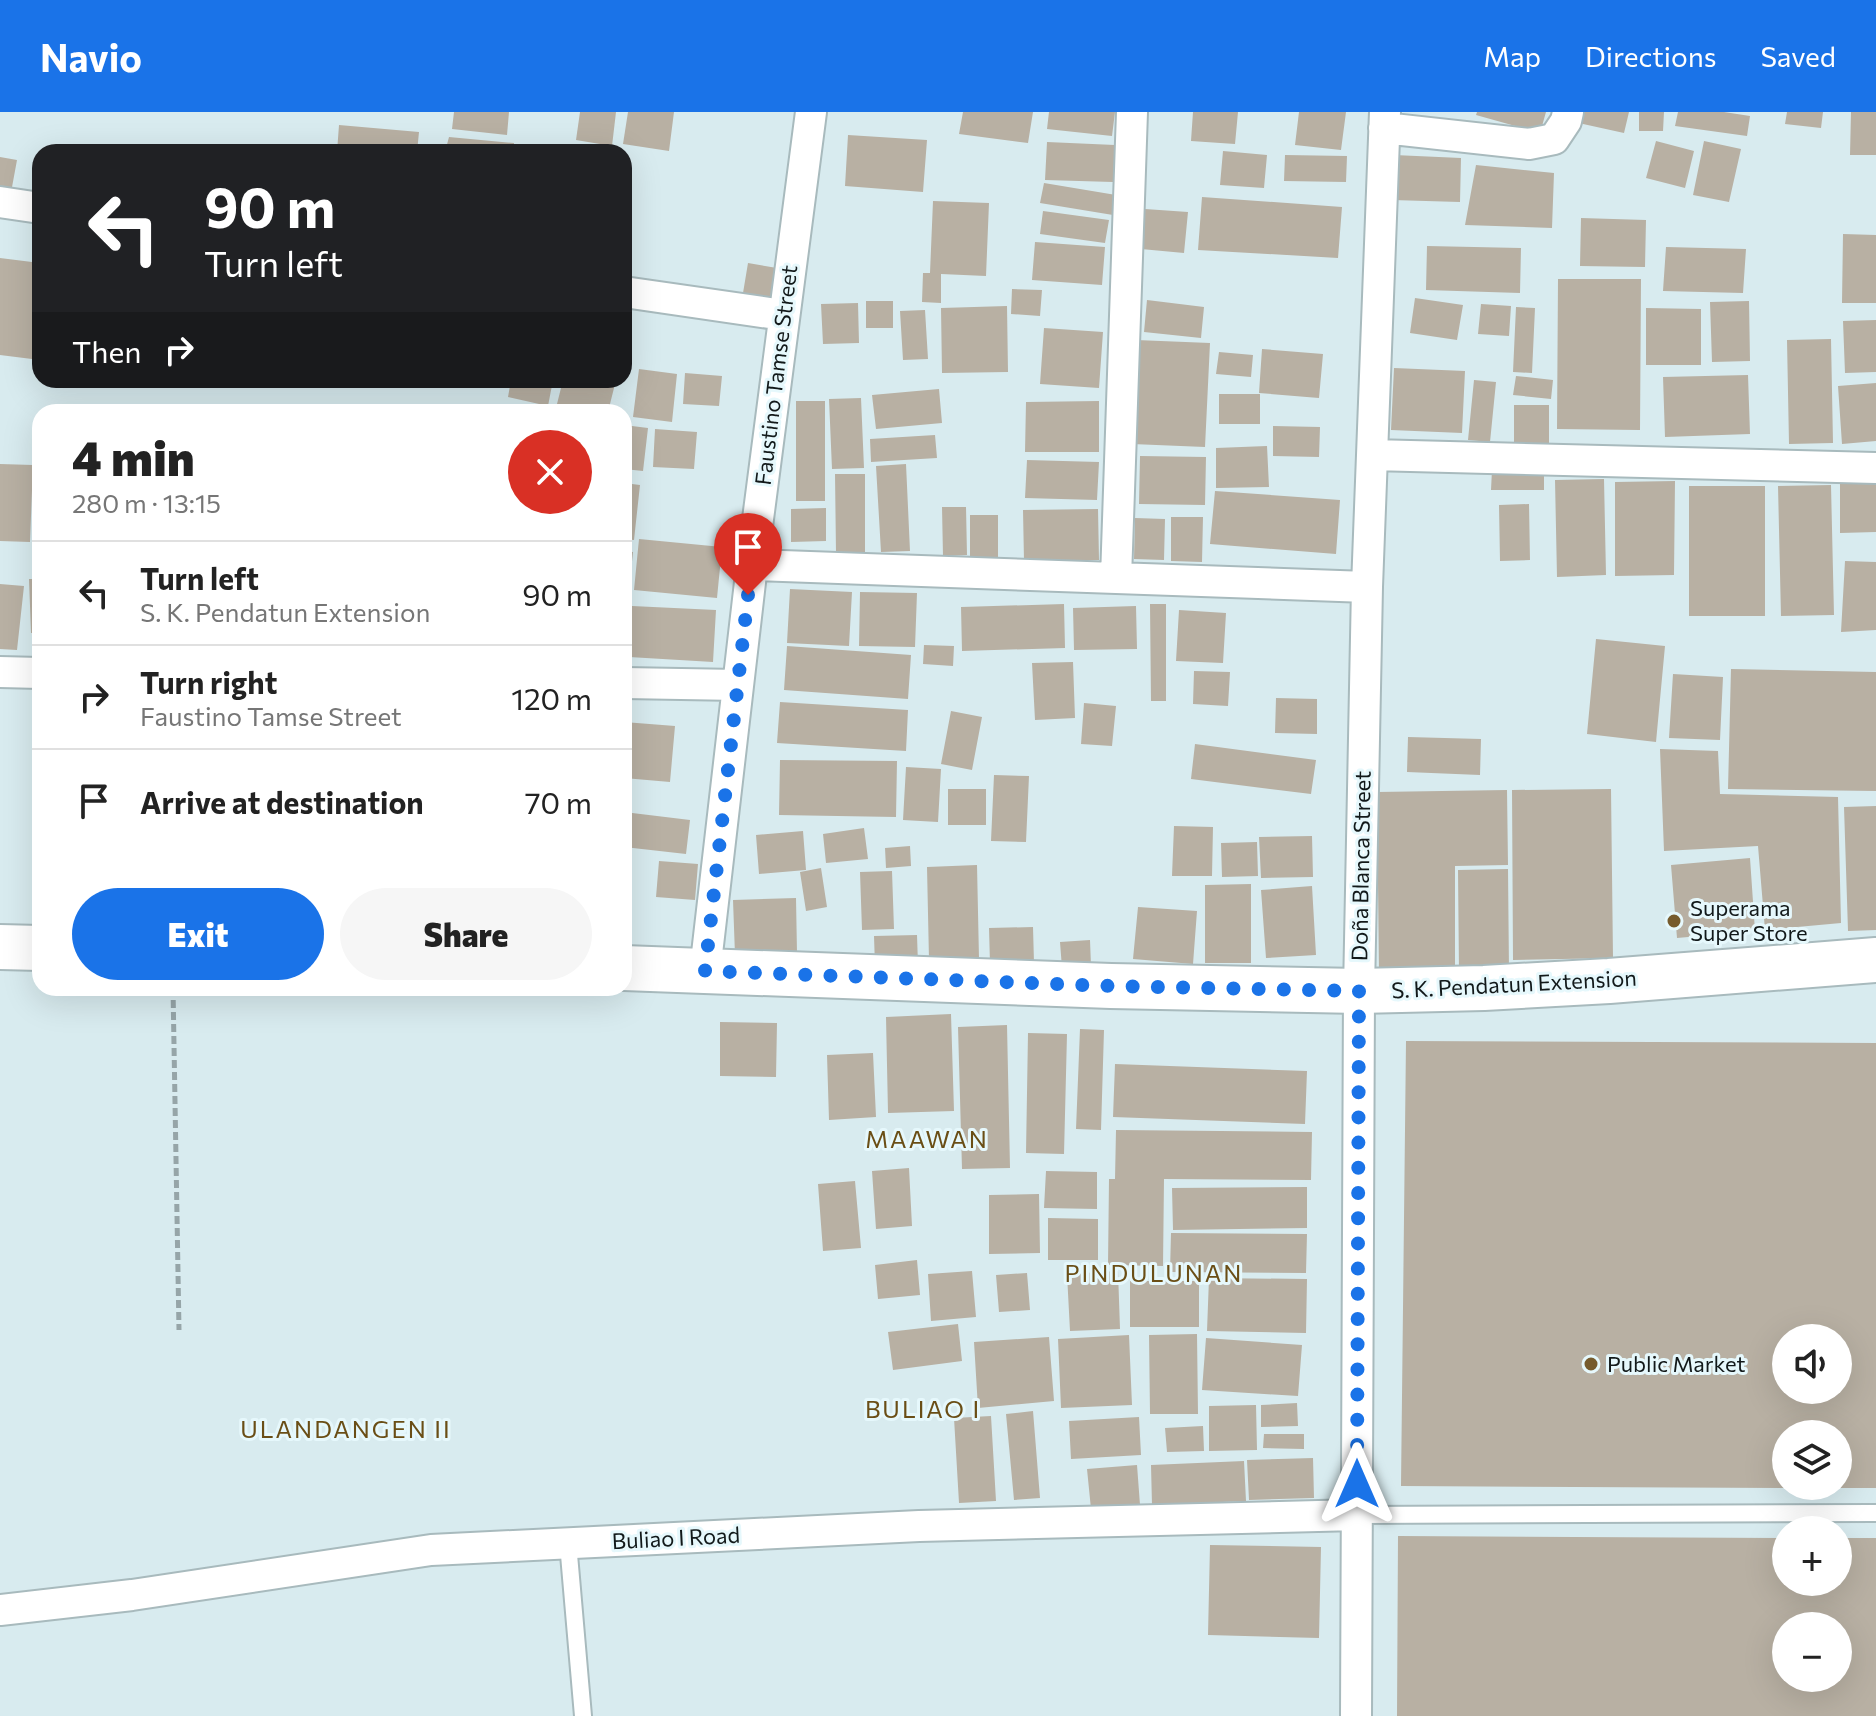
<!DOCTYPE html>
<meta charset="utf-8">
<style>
:root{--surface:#fff;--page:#f6f6f6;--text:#222;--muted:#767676;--line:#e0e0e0;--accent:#1a73e8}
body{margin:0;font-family:Commissioner,sans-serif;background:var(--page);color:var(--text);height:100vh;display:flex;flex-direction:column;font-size:30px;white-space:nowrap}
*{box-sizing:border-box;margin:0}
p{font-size:26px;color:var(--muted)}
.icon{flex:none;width:44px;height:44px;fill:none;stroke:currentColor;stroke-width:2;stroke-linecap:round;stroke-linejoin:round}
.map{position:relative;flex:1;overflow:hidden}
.side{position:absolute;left:32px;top:292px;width:600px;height:592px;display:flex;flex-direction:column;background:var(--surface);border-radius:24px;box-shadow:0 8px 32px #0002}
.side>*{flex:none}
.guide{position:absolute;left:32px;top:32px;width:600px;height:244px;border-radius:24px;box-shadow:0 8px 32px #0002;background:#202124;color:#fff;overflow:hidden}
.fabs{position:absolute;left:1772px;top:1212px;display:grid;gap:16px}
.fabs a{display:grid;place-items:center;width:80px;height:80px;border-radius:50%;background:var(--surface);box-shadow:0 8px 32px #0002;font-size:40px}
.pin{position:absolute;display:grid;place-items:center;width:68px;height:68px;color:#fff;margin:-82px -34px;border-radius:50% 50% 50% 0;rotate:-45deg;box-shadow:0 0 8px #0007}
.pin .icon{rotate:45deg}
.me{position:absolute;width:88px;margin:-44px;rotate:0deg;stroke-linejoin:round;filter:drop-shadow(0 0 6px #0008)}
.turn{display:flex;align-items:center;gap:28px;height:168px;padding:0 40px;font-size:36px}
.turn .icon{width:104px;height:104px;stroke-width:2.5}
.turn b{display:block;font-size:56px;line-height:68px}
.then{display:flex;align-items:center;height:76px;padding:0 40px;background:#0003;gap:16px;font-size:30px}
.round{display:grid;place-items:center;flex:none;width:84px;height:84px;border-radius:42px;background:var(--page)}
.overview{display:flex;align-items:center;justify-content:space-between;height:136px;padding:0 40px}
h1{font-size:48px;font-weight:800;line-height:60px}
.primary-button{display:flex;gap:16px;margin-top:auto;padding:16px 40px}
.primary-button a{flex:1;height:92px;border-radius:48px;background:var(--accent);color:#fff;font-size:32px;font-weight:800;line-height:92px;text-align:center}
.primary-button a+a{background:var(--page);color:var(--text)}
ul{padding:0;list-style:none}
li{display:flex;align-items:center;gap:24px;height:104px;padding:0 40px;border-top:2px solid var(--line)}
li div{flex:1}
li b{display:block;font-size:30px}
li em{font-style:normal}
header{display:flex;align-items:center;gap:48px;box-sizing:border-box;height:112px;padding:0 40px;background:var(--accent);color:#fff}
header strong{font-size:38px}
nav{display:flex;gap:44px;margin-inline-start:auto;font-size:28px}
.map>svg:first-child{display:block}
</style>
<header>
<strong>Navio</strong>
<nav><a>Map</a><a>Directions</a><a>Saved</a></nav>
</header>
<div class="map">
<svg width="1876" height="1604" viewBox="0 0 1876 1604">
<rect width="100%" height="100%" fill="#d8ebef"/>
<path fill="#b8b0a3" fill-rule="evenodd" d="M454,0H509L507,23L452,17Z
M580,0H616L612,34L576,28Z
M628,0H674L669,39L623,32Z
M963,0H1033L1028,31L959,22Z
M1049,0H1115L1112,24L1047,17Z
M1193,0H1238L1235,32L1191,29Z
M1299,0H1346L1341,38L1295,33Z
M1477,0H1546L1540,21L1476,3Z
M1577,0H1629L1624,21L1574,10Z
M1639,0H1664L1663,19H1639Z
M1678,0H1724L1750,4L1747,24L1675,14Z
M1787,0H1823L1821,16L1785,12Z
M1851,0H1876V43H1850Z
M339,13L419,20L417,40H337Z
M848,23L927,28L923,80L845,74Z
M449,25L514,31V40H445Z
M1656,29L1694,39L1685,76L1646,66Z
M1704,29L1741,37L1729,90L1693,83Z
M1047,30L1115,33L1113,70L1045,68Z
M1223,39L1267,43L1264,76L1220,73Z
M1285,43L1347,44L1346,70L1284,69Z
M1394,43L1461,46L1460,90L1392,88Z
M0,45L17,48L10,86L0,84Z
M1476,53L1554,61L1552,116L1465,113Z
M1044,71L1116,83L1113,103L1040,91Z
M1202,85L1342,95L1338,146L1198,138Z
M933,89L989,91L986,164L941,162V191L922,190L923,161H930Z
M1145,97L1188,100L1184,141L1141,137Z
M1043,99L1109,108L1105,131L1040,122Z
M1581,106L1646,108L1645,155L1580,154Z
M1843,122L1876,123V191H1842Z
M1035,130L1105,135L1102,173L1032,168Z
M1427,134L1521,136L1520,181L1426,178Z
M1666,135L1746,137L1743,181L1663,179Z
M0,146L40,151V248L0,243Z
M748,151L777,156L770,198L741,193Z
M1558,167H1641L1640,318L1557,317Z
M1012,177L1042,178L1040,204L1011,202Z
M1415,186L1463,193L1457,228L1410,221Z
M1147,188L1204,195L1201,226L1144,220Z
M866,189H893V216H866Z
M1749,189L1750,249L1712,250L1710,190Z
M858,191L859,231L823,232L821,192Z
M1481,192L1511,194L1509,224L1478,222Z
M1007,194L1008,260L942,261L941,196Z
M1516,195L1535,196L1532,261L1513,260Z
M1646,196L1701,197V253H1646Z
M925,198L928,247L903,248L900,199Z
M1876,208V260L1845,261L1843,209Z
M1044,216L1103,220L1099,276L1040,272Z
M1831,227L1833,331L1789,332L1787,228Z
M1136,228L1210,231L1205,335L1132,332Z
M1262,237L1323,242L1319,286L1259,281Z
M1219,240L1253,243L1251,265L1216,262Z
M1394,256L1465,259L1462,321L1391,318Z
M639,257L677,262L672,310L633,305Z
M685,261L722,264L719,294L683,292Z
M1748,263L1750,322L1665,325L1663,265Z
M1516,264L1553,268L1551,287L1513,283Z
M511,268H553L548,294L508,285Z
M563,268H616L608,300H555Z
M1474,268L1496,270L1490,330L1468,328Z
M1876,271V329L1842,332L1838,274Z
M939,277L942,311L876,317L872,283Z
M1219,282H1260V312H1219Z
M861,286L864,356L832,357L829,287Z
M796,289H825V389H796Z
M1099,289V340H1025L1026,290Z
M1514,293H1549V331H1514Z
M624,313L648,316L643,359L624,357Z
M1273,314L1320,315L1319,345L1273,344Z
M655,317L697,320L694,357L653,355Z
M935,323L937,346L871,350L870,327Z
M1267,334L1269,375L1216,376V336Z
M1140,344L1206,345L1205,393L1139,392Z
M1027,348L1099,350L1097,388L1025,386Z
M0,352L33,353L30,430L0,429Z
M906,352L910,439L881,440L876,354Z
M1492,358H1544V378H1491Z
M835,362H865V441H836Z
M1604,367L1606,463L1557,465L1555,368Z
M1675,369L1674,463L1615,464V370Z
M1840,369L1876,370V420L1840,421Z
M624,371L640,373L634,428L624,427Z
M1831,373L1834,503L1781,504L1778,374Z
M1689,374H1765V504H1689Z
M1215,379L1340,388L1336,442L1210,432Z
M1529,392L1530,448L1500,449L1499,393Z
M942,395H966L967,443L943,444Z
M826,396V429L791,430V397Z
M1098,397L1099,448L1024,449L1023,398Z
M970,403H998V447H970Z
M1171,405H1203L1202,450L1171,449Z
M1135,406L1165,407L1164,448L1134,447Z
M639,427L722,435L717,486L634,478Z
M624,439L633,440L629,478L624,477Z
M1845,449L1876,450V518L1841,520Z
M29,467H40V521H31Z
M0,472L24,474L17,538L0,537Z
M790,477L852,480L849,534L787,531Z
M860,480L917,481L915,535L859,534Z
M1064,492L1065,536L962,539L961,495Z
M1150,492H1166V589H1151Z
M632,494L716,498L713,550L629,545Z
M1136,494L1137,537L1074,538L1073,496Z
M1179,498L1226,501L1223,551L1176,549Z
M1596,527L1665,534L1656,630L1587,622Z
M924,533L954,534L953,554L923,552Z
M787,534L911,543L908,587L784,578Z
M1073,550L1075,606L1035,608L1032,551Z
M1731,557L1876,560V679L1728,677Z
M1194,559L1230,560L1228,594L1193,592Z
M1673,562L1723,565L1720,628L1669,626Z
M1276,586L1317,587V622L1275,621Z
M780,590L908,598L906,639L777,631Z
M1084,591L1116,594L1112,634L1081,632Z
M951,599L982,605L972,658L941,652Z
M624,610L675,614L670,670L624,666Z
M1408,625L1481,627L1480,663L1407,660Z
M1195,632L1316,648L1311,682L1191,667Z
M1660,637L1718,639L1720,682L1838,685L1841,811L1765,818L1758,734L1664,739Z
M780,648L897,649L896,705L779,703Z
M906,655L941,657L938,710L903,708Z
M994,663L1029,664L1026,730L991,729Z
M948,677H986V713H948Z
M1611,677L1613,846L1513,848L1512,678Z
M1507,678L1508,753L1455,754V860L1379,861L1377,680Z
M1876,694V818L1848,819L1844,695Z
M624,700L690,708L686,742L624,735Z
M1174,714L1213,715L1212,764H1172Z
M864,716L868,747L826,751L823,722Z
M803,719L806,758L759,762L756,723Z
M1312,724L1313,765L1261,766L1259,725Z
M1257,730L1258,764L1222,765L1221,731Z
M910,734L911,754L886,756L885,736Z
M1750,746L1755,819L1677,826L1671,753Z
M659,749L698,752L695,788L656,785Z
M977,753L979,847L929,848L927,755Z
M821,756L827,795L806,799L800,760Z
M1508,757L1509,860L1459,861L1458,758Z
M892,759L894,817L862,818L860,760Z
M1251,772V851H1205V773Z
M1312,774L1316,843L1266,846L1261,778Z
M796,786L797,841L735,843L733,788Z
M1138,795L1197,799L1193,852L1133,847Z
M1033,815L1034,851L990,852L989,816Z
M917,823L918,853L875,854L874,824Z
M1090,828L1091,854L1062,856L1060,830Z
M951,902L954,999L888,1001L886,905Z
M720,910L777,911L776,965L720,964Z
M1007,913L1010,1056L962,1057L958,915Z
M1080,917L1104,918L1101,1018L1076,1017Z
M1028,921L1067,922L1064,1042L1026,1041Z
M1406,929L1876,931V1376H1838V1322H1786V1376L1401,1374ZM1786,1226H1838V1278H1786Z
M873,941L876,1005L829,1008L827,943Z
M1115,952L1307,959L1305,1012L1113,1005Z
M1116,1018L1312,1020L1311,1068L1164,1067L1163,1154L1108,1153L1109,1067H1115Z
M909,1056L912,1114L876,1117L872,1059Z
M1046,1059L1097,1060V1097L1044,1096Z
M855,1069L861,1136L823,1139L818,1072Z
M1307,1075V1116L1173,1118L1172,1076Z
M1039,1082L1040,1141L989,1142V1083Z
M1048,1106L1098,1107V1148H1048Z
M1171,1121L1307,1122L1306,1161L1170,1160Z
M917,1148L920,1183L878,1187L875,1153Z
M972,1159L976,1205L931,1209L928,1162Z
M1118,1159L1120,1217L1070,1219L1067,1162Z
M1027,1161L1030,1198L999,1200L996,1163Z
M1209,1166L1307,1167L1306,1221L1207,1219Z
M1130,1169H1199V1215H1130Z
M958,1212L962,1249L893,1258L888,1220Z
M1197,1222L1198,1302H1150L1149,1223Z
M1129,1223L1132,1293L1061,1296L1058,1227Z
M1049,1225L1054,1289L978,1296L974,1230Z
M1206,1226L1302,1233L1298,1284L1202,1278Z
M1297,1291L1298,1314L1261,1315V1293Z
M1256,1293L1257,1338L1209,1339V1294Z
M1033,1299L1040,1386L1014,1388L1006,1302Z
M991,1304L996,1389L959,1391L954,1306Z
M1139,1305L1141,1343L1071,1347L1069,1309Z
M1203,1314L1204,1339L1167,1340L1165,1316Z
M1264,1322H1304V1337L1263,1336Z
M1313,1346L1314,1386L1249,1388L1247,1348Z
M1244,1349L1246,1389L1152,1393L1151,1353Z
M1137,1353L1140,1393L1091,1397L1087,1357Z
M1398,1424L1786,1426V1470H1838V1426H1876V1604H1397ZM1786,1514H1838V1566H1786Z
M1210,1433L1321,1435L1319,1526L1208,1523Z"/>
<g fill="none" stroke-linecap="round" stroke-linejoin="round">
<defs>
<path id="lane" d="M1357,1403L1875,1401
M568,1431L583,1604"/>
<path id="street" d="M1384,16L1529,32L1554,27L1566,9L1568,0
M0,90L40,96
M624,180L783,203
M1372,343L1876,356
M752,453L1367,475
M1116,466L1132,0
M0,560L40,561
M624,571L738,573
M705,859L752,453L811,0
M0,1498L132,1483L431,1438L919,1414L1357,1403
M1356,1604L1359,879L1367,475L1385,0"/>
<path id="secondary" d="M0,835L40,836
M624,856L1111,874L1359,879L1484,876L1609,869L1876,848"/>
</defs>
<use href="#lane" stroke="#a8babd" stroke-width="20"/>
<use href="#street" stroke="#a8babd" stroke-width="34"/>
<use href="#secondary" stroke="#a8babd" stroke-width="48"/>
<path stroke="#96a5a8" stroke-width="5" stroke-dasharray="8 4" stroke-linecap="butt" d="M173,876L179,1218"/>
<use href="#lane" stroke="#fff" stroke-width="16"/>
<use href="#street" stroke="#fff" stroke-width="30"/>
<use href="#secondary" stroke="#fff" stroke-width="44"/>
</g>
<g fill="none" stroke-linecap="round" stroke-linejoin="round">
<path stroke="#1a73e8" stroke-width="14" stroke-dasharray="0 25.2" d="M748,483L705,859L1111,874L1359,879L1357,1372"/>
</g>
<g fill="#765b2d" stroke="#e6f8fc" stroke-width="3">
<circle cx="1674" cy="809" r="8"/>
<circle cx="1591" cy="1252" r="8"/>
</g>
<g text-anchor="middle" stroke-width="6" stroke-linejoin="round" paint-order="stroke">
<g font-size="22" fill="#12191a" stroke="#e6f8fc">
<text transform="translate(776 263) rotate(-83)" y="8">Faustino Tamse Street</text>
<text transform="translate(1361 754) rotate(-89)" y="8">Doña Blanca Street</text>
<text transform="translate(1514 872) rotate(-3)" y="8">S. K. Pendatun Extension</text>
<text transform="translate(676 1426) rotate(-3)" y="8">Buliao I Road</text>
</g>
<g font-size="22" fill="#12191a" stroke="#e6f8fc" text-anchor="start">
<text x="1690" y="804">Superama<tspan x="1690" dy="25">Super Store</tspan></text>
<text x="1607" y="1260">Public Market</text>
</g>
<g font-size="24" letter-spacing="2" fill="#6a4e16" stroke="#e6f8fc">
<text x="927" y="1036">MAAWAN</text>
<text x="1154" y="1170">PINDULUNAN</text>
<text x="923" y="1306">BULIAO I</text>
<text x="346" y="1326">ULANDANGEN II</text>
</g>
</g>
</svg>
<div class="fabs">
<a><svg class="icon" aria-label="sound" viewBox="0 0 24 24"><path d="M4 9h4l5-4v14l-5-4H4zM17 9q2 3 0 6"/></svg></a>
<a><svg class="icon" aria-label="layers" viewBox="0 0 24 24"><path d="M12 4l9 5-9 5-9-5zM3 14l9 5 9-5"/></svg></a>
<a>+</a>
<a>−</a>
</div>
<div class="pin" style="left:748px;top:483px;background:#d93025"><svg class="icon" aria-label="arrive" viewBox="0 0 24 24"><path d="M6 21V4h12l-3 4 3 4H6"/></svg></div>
<svg class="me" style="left:1357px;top:1372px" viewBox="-20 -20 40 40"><path d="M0-17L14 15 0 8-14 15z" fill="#1a73e8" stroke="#fff" stroke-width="4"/></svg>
<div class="guide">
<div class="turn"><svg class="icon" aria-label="left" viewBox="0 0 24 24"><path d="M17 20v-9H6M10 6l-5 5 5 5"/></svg><div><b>90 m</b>Turn left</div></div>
<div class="then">Then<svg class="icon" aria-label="right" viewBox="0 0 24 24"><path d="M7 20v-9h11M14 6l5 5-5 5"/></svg></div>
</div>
<section class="side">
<div class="overview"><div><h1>4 min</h1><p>280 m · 13:15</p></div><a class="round" style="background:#d93025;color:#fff"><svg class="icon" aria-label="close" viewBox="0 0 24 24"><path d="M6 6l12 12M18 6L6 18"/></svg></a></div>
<ul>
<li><svg class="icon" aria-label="left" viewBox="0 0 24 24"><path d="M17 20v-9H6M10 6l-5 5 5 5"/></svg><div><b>Turn left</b><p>S. K. Pendatun Extension</p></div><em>90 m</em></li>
<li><svg class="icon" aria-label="right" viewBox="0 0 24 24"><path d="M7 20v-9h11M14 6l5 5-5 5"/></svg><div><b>Turn right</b><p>Faustino Tamse Street</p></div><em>120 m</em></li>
<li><svg class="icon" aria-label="arrive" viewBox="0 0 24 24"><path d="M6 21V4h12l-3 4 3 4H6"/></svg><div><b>Arrive at destination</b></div><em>70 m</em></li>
</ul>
<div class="primary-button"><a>Exit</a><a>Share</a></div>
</section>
</div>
